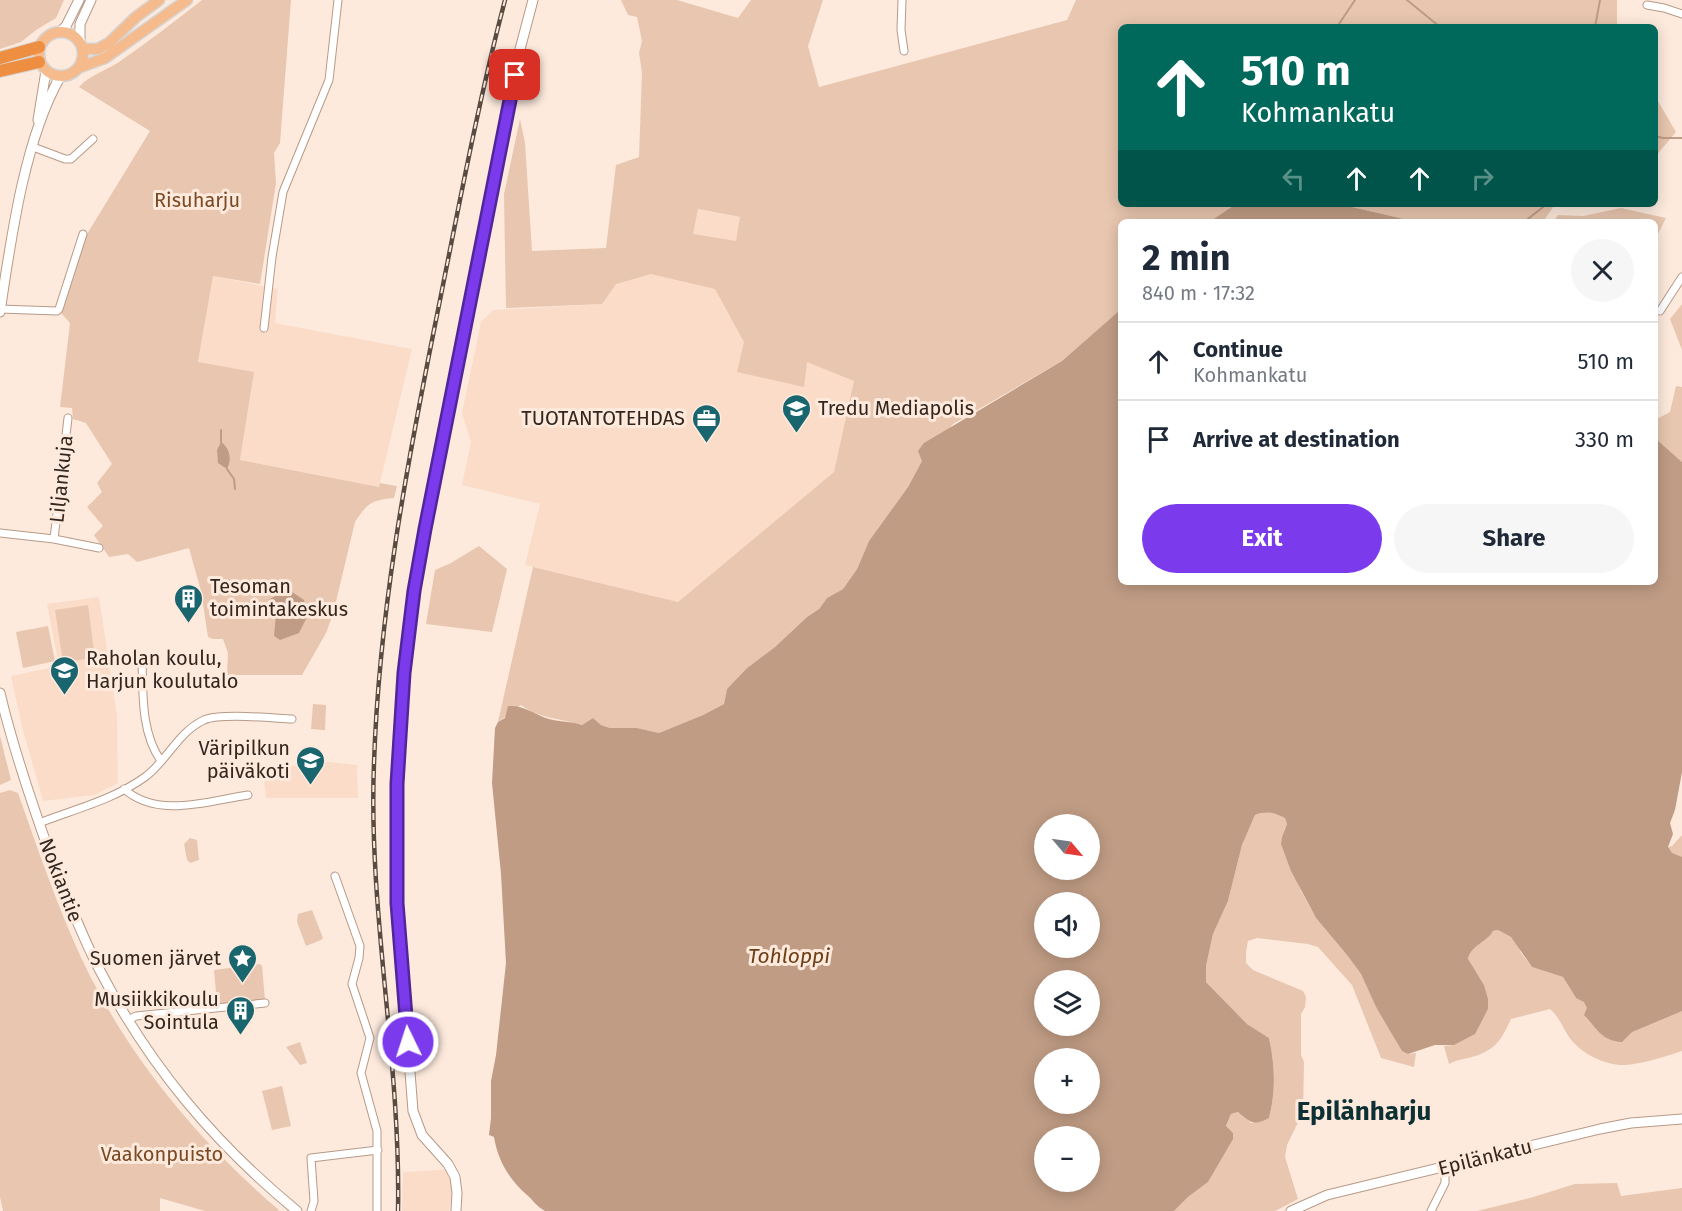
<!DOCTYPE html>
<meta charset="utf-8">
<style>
:root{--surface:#fff;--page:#f6f6f7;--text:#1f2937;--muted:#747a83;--line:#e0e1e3;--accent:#7c3aed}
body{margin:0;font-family:"Fira Sans",sans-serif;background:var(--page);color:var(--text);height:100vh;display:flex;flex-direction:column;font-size:22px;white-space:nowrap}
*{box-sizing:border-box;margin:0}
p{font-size:20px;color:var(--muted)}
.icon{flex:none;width:33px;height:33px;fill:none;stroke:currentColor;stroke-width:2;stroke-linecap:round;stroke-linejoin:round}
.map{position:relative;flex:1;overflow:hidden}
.sheet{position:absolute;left:1118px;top:219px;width:540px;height:366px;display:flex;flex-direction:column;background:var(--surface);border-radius:9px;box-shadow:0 3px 15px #0003}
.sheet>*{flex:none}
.top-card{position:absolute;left:1118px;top:24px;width:540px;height:183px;border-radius:9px;box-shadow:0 3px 15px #0003;background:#00695c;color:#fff;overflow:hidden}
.needle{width:39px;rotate:119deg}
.controls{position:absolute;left:1034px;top:814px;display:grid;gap:12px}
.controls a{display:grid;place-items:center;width:66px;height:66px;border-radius:50%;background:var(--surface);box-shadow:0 3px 15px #0003;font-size:30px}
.pin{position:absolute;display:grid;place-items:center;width:51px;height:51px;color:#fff;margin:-26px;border-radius:12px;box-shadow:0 3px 9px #0006}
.me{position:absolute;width:66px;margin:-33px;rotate:356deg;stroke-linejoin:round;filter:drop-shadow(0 0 4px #0008)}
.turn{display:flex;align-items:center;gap:21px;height:126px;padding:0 24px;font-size:27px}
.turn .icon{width:78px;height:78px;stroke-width:2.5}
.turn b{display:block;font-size:42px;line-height:51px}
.lanes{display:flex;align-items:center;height:57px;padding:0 24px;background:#0003;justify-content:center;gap:30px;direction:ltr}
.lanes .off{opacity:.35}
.round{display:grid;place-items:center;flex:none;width:63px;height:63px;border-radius:32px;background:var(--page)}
.head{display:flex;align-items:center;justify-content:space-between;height:102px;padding:0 24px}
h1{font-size:36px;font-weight:700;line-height:45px}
.primary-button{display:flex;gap:12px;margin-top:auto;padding:12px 24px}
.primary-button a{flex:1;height:69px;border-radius:36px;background:var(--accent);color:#fff;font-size:24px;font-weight:700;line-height:69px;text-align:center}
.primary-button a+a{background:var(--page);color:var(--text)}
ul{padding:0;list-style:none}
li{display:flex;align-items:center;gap:18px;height:78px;padding:0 24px;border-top:2px solid var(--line)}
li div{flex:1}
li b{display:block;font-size:22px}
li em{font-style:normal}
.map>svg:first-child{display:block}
</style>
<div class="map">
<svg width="1682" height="1211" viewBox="0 0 1682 1211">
<rect width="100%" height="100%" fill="#fdeadd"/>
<path fill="#fbdcc8" d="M659,202L798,228L902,329L834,472L678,602L525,565L540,504L462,485L471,442L462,413L481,322L493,310L602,304Z
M213,276L278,289L275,323L412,349L379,487L240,460L254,372L198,363Z
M99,597L117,716L118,783L94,795L43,801L22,727L11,676L59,666L47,604Z
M320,761L357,765L358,798H266L263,772Z
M456,1169L449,1211H402L403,1172Z"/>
<path fill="#e8c6af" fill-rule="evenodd" d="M0,0H64L56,18L36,30L21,42L0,49Z
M202,0H291L280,143L274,153L276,183L260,284L213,276L198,362L254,372L240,460L379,487L380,483L397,486L394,498C372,500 367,503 355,522L333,614L326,633L302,675H227L228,653L223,639H213L208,637L201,591L189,548L137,562L128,554L109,557L94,535L103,526L87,507L102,492L97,483L112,464L86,423L73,419L72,408L60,407L70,323L61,313L84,239L150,131L79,87C90,75 105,71 119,62C148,42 175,21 202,0Z
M621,0H677L738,18L751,0H823L808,46L819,87L1067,20L1076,0H1617V27H1120V204H1236L1209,222H1120V310L1062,361L953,424L922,461L908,487L869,541L857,569L843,589L827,598L819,609L807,617L775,647L747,668L727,689L724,704L703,715L659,733L637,728H610L601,725L593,718L582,725C560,718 540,719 521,705L498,722L533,567L678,602L834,472L854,381L807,362L804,387L737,372L744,342L715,289L651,274L616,284L602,304L506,308L504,194L520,119L525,143L532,251L606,248L616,165L639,157L642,73L639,53L642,41L637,17L628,15ZM698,209L740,217L736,241L693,234Z
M1655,96L1676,132L1655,157H1654Z
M1339,204H1555L1543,222H1417Z
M1621,208L1666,218L1655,240L1654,222H1553L1558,215L1583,216Z
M1682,304V350L1670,319Z
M1676,386L1682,387V462L1655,438V420L1670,412Z
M479,546L507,569L492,632L426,624L435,570L451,563Z
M88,605L95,658L63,662L55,610Z
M48,626L55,661L23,668L16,632Z
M313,704L326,705L325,730L311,729Z
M0,736L11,780L0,785Z
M10,790L18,793C35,841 51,888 71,935C116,1042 191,1135 279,1210L278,1211H205L160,1198V1211H3L0,1197V793Z
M1265,812H1273L1285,817L1287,824L1282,837L1301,891L1316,918L1347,955L1361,974L1376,1007L1408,1054L1416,1053L1414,1067L1381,1058L1352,985L1318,947L1308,944L1257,938L1248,941L1246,952V963L1253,970L1303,991L1306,997L1305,1007L1301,1014V1055L1304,1062L1303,1112L1287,1145L1285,1157L1298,1199L1275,1211H1174L1188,1197L1208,1182L1233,1133L1226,1127L1231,1114L1238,1112L1251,1123L1269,1118C1276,1090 1275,1066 1269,1038L1247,1024L1206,982V966L1213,934L1228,901L1242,845L1255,815Z
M1682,835V1051C1667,1056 1639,1065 1623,1065C1606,1065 1585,1055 1574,1043C1564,1033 1561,1018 1550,1009L1511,1019C1501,1040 1496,1050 1472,1057C1464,1059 1456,1060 1449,1064L1444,1046L1454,1045L1488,1009L1484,985L1468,960C1471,947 1485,933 1498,930L1511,937L1518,946L1521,953L1532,967L1563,977L1576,998L1668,847L1672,846Z
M190,838L197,840L199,860L190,863L187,860L184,844Z
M312,910L323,938L321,940L306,946L297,922L298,914Z
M260,964L262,966L265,1000L217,1004L214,970Z
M300,1042L307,1063L300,1065L286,1047Z
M282,1086L291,1126L272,1130L262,1091Z
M1617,1183L1621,1196L1682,1188V1211H1477L1530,1198L1575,1184Z"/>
<path fill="#c09c84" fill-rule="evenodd" d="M1236,204H1339L1417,222H1209Z
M1120,310V582H1654L1655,438L1682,462V772L1675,810L1670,823L1673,834L1668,847L1672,853L1682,857V1011L1632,1032L1622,1042C1601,1041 1597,1028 1584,1015L1587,1008L1584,1002L1576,998L1563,977L1532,967L1511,937L1498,930L1493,931C1486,943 1472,944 1468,959L1484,985L1488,999V1009L1475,1034L1454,1045H1435L1408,1054L1402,1051L1376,1007L1361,974L1347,955L1316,918L1291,871L1281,844L1282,837L1287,824L1285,818C1274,812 1267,811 1255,815L1242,845L1228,901L1213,934L1206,966V982L1247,1024L1269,1038C1275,1066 1276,1090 1269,1118C1253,1126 1251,1123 1238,1112L1231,1114L1226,1126L1233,1133V1139L1208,1182L1188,1197L1174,1211H545C536,1206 534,1201 527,1195C509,1179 498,1161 494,1137L489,1135L491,1118V1081L496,1055L506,963L501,874L492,783L495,728L498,722L505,718L508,706C525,705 533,714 549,719C560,722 571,721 582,725L593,718L601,725L610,728H637L659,733L703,715L724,704L727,689L747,668L775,647L807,617L819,609L827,598L843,589L857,569L869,541L908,487L922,461L918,451L924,443L1062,361ZM1044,825H1089V870H1044ZM1044,903H1089V948H1044ZM1044,981H1089V1026H1044ZM1044,1059H1089V1104H1044ZM1044,1137H1089V1182H1044Z
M221,442C230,448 232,460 227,469L218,463L217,450Z
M285,591L292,592L304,600L307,617L299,633L280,640L274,636L276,614L268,609V600Z"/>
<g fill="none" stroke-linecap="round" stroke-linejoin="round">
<path stroke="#c09c84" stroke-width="2" d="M1407,0L1440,27
M1337,27L1355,0
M1595,27L1600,0
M1654,136L1663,138H1682
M1524,222L1547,204
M221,442V430
M227,469L234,479L235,489"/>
<defs>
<path id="street" d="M902,0L901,30L904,51
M1647,5L1664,8L1682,14
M33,147L65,159H71L93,139
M0,309L57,311L59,309L83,234
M1660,311L1682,277
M264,328L272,257L283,192L329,80L338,0
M0,533L54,539L99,548
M54,539L68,418
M142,661C143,693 141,733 161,761
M124,789C158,819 208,801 248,795
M39,823C75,809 113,800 145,777C167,761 178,732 204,720C221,713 271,718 292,719
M335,876L360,946L359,958L352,984L370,1038L361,1073L377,1131V1211
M128,1020L136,1016L265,1003
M311,1211L314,1201L311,1158L378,1150
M1431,1211L1445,1183V1167"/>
<path id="secondary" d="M61,31L66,26L79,0
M80,41V24L91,0
M38,120L46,71
M0,312C11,239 24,141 60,77
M0,693C13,748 31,801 50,854C65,892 79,930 98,967C148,1064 213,1142 297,1211
M456,1211L457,1193L455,1177L448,1164L422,1135L413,1111L397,903V784L404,673L414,591L425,529L519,53L533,0
M1291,1211L1327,1195L1600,1129L1631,1123L1682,1119"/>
<path id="primary" d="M39 54a22 22 0 1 1 44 0a22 22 0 1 1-44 0Z
M83,49H98L109,43L136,17L159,0
M78,68L105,58L187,0"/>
<path id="highway" d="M0,58L39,47
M0,71L39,62"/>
</defs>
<use href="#street" stroke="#b79a87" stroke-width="9"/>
<use href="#secondary" stroke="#b79a87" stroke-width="11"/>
<use href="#primary" stroke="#d6d4d2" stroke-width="13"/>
<use href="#highway" stroke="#d6d4d2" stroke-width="14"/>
<use href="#street" stroke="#fff" stroke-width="7"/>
<use href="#secondary" stroke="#fff" stroke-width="9"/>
<use href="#primary" stroke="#f5bb8c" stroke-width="10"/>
<use href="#highway" stroke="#ee8e40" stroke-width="12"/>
<defs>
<path id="rail" d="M398,1211C401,1061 368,913 374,763C379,614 406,470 435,325C457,216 477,107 505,0"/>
</defs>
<use href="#rail" stroke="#584b42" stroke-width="4.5"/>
<use href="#rail" stroke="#fdeadd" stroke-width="2" stroke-dasharray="7" stroke-linecap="butt"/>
</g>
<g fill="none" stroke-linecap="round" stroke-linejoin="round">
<defs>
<path id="route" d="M408,1042L397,903V784L404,673L414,591L425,529L515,75"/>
</defs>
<use href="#route" stroke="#51269a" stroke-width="15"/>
<use href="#route" stroke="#7c3aed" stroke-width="10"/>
</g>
<defs>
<symbol id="school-pin" viewBox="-11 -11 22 30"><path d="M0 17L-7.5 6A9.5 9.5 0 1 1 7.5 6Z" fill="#1a666f" stroke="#fdeadd"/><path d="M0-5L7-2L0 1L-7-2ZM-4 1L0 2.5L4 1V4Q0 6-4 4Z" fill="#fff"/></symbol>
<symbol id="office-pin" viewBox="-11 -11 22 30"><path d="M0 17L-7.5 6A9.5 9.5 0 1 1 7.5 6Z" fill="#1a666f" stroke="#fdeadd"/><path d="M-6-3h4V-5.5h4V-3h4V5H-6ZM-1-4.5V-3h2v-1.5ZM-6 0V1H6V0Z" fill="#fff"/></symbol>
<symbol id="building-pin" viewBox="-11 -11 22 30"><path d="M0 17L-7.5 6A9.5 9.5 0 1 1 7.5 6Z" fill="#1a666f" stroke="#fdeadd"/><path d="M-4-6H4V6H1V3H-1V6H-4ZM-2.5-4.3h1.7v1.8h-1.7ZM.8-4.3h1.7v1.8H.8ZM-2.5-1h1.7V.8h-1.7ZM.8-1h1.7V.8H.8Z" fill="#fff"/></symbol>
<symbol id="sight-pin" viewBox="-11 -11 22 30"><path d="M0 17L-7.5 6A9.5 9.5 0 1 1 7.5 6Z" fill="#1a666f" stroke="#fdeadd"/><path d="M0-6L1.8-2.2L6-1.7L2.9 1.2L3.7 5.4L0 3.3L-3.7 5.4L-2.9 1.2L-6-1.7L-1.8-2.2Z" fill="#fff"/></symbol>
</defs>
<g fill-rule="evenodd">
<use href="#school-pin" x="780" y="392" width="33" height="45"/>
<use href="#office-pin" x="690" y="402" width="33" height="45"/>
<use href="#building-pin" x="172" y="582" width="33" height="45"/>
<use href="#school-pin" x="48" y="654" width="33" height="45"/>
<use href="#school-pin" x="294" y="744" width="33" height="45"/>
<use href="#sight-pin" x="226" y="942" width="33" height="45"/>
<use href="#building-pin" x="224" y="994" width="33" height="45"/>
</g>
<g text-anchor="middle" stroke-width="6" stroke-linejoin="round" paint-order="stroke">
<g font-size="20" fill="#7b4923" stroke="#fdeadd">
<text x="197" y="207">Risuharju</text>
<text x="162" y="1161">Vaakonpuisto</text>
</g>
<g font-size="20" fill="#32261e" stroke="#fdeadd" text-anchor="end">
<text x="818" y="415" text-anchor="start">Tredu Mediapolis</text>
<text x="685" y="425">TUOTANTOTEHDAS</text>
<text x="210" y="593" text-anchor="start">Tesoman<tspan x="210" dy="23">toimintakeskus</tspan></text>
<text x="86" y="665" text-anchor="start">Raholan koulu,<tspan x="86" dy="23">Harjun koulutalo</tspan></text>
<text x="290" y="755">Väripilkun<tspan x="290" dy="23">päiväkoti</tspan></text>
<text x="221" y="965">Suomen järvet</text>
<text x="219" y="1006">Musiikkikoulu<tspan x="219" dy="23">Sointula</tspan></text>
</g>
<g font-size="20" fill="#32261e" stroke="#fdeadd">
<text transform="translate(61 479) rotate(-84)" y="7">Liljankuja</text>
<text transform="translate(61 880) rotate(69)" y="7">Nokiantie</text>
<text transform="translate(1485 1157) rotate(-14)" y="7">Epilänkatu</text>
</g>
<g font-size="21" font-style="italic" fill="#6e3e17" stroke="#fdeadd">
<text x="789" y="963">Tohloppi</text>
</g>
<g font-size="26" font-weight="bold" fill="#0d3034" stroke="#fdeadd">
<text x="1364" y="1120">Epilänharju</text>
</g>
</g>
</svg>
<div class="controls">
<a><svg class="needle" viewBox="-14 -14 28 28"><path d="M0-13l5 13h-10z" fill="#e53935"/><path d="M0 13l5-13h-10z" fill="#747a83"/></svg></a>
<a><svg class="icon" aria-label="sound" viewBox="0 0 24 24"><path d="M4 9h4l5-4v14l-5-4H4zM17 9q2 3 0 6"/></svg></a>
<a><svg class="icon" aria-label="layers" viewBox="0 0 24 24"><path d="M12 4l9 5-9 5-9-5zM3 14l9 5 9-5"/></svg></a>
<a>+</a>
<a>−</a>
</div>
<div class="pin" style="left:515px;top:75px;background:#d93025"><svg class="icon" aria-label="arrive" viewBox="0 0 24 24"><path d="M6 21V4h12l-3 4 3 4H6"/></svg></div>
<svg class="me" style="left:408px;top:1042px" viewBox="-20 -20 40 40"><circle r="17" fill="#7c3aed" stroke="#fff" stroke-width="3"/><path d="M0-11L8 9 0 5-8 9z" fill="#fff"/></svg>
<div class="top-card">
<div class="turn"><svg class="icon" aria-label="ahead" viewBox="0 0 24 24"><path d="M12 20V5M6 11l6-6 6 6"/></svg><div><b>510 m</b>Kohmankatu</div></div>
<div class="lanes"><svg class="icon off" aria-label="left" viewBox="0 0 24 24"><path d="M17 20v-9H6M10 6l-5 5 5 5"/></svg><svg class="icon" aria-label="ahead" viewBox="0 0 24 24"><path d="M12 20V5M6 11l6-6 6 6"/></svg><svg class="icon" aria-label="ahead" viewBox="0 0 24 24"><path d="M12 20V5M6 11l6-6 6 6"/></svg><svg class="icon off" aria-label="right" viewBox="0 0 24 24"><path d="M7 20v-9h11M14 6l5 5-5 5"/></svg></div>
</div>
<section class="sheet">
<div class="head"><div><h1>2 min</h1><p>840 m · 17:32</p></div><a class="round"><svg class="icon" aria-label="close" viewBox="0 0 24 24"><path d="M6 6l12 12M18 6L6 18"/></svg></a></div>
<ul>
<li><svg class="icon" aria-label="ahead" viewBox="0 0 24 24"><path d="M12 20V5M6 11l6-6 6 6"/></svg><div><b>Continue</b><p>Kohmankatu</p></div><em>510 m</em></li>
<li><svg class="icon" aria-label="arrive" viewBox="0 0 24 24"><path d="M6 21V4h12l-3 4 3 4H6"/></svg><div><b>Arrive at destination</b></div><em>330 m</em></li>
</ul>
<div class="primary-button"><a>Exit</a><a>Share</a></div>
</section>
</div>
